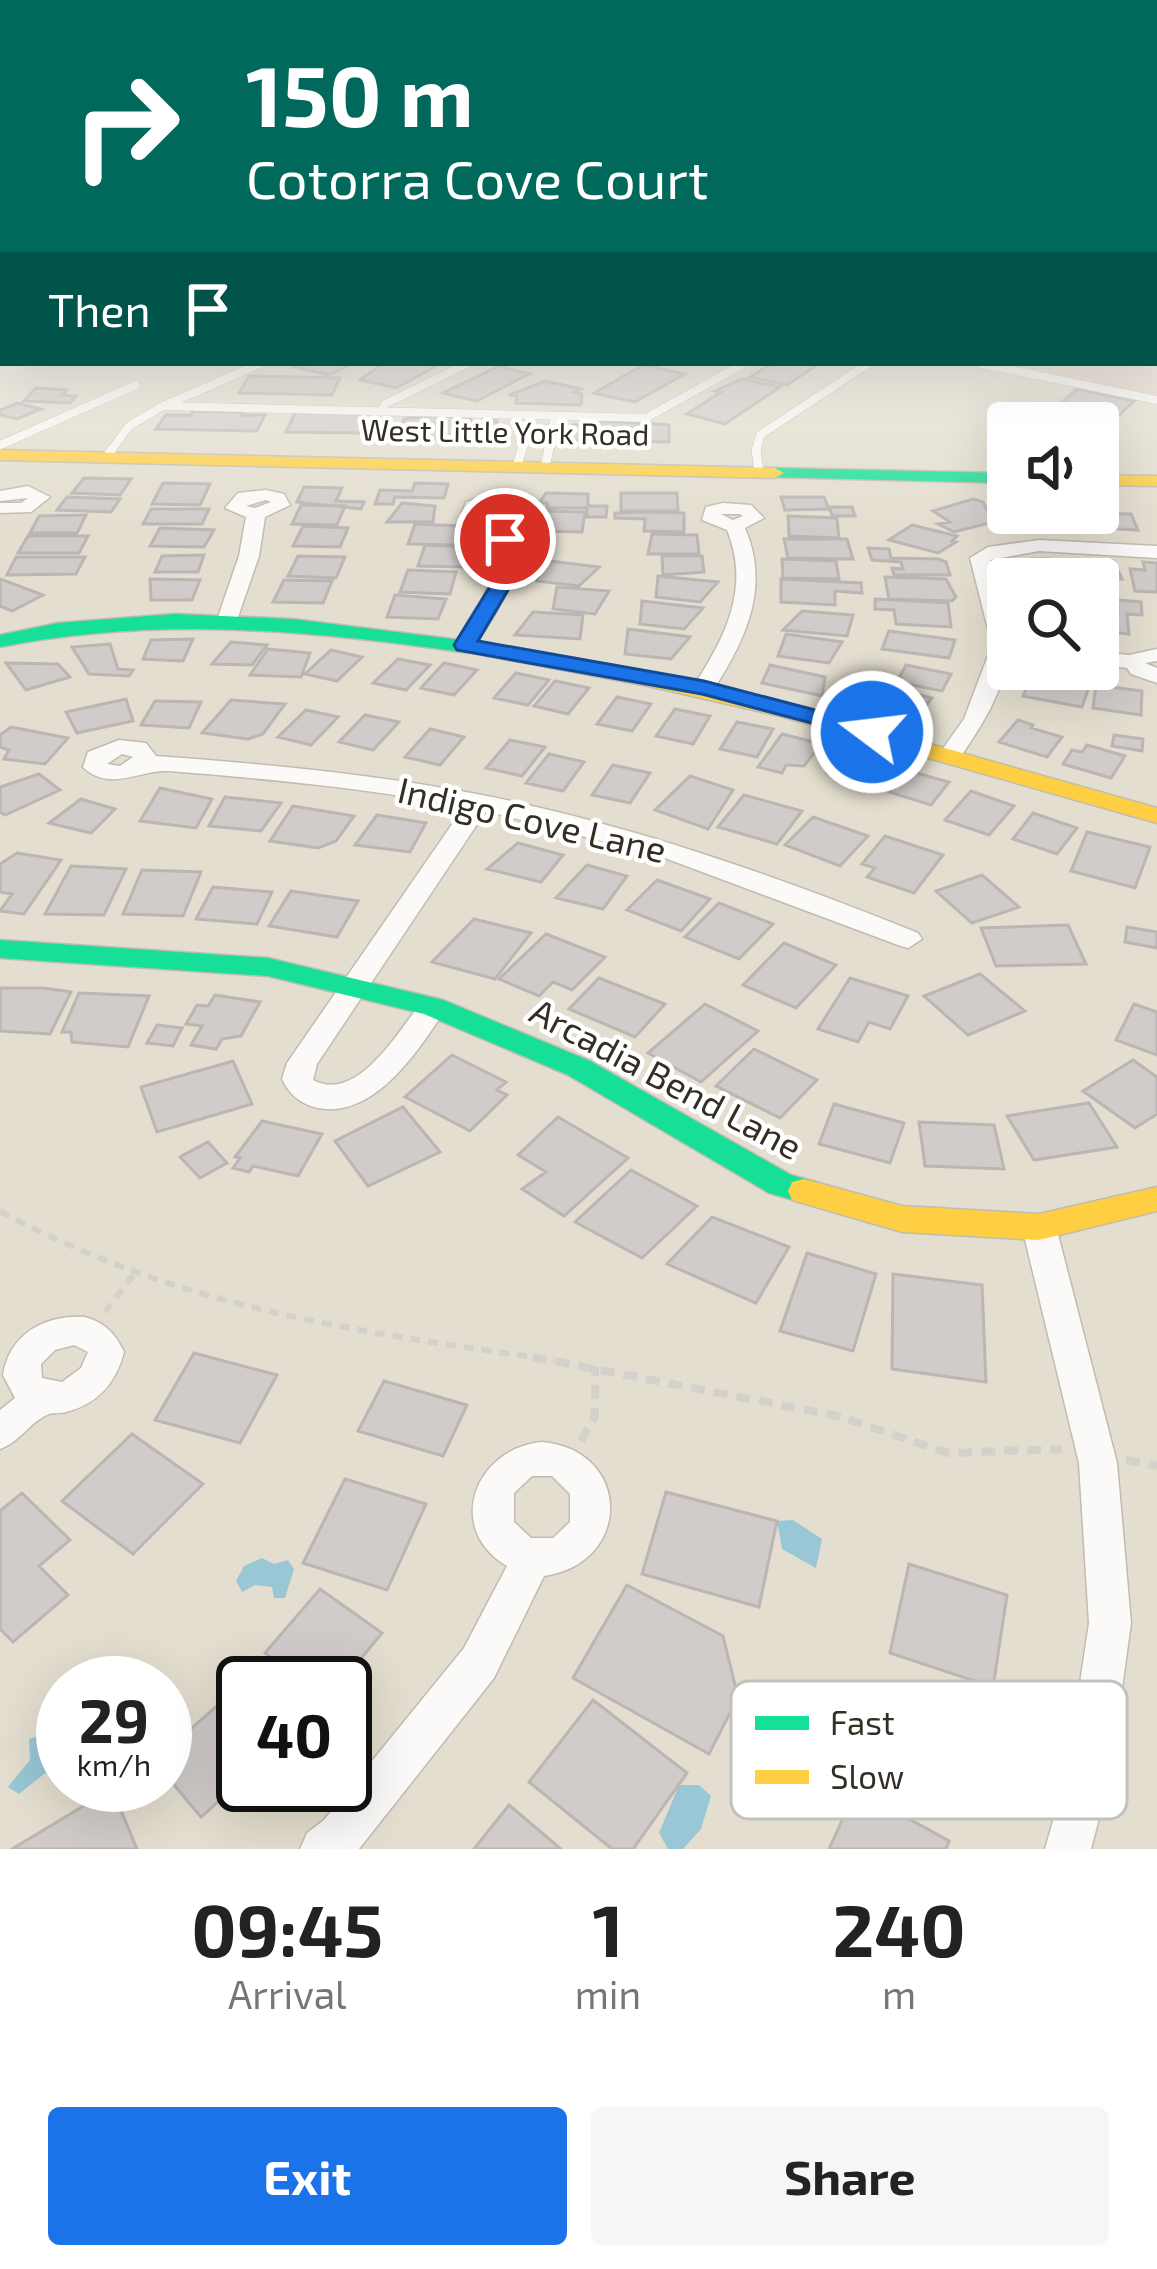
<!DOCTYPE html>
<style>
:root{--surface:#fff;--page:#f6f6f6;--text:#222;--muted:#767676;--accent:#1a73e8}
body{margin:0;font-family:"Exo 2",sans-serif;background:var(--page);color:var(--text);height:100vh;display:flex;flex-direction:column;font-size:45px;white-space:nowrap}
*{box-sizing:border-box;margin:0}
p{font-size:39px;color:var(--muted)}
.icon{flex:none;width:66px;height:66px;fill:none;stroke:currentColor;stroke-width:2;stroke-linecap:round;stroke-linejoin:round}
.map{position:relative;height:1849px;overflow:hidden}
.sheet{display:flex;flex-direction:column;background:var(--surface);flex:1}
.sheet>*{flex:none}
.hud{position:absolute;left:0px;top:0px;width:1158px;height:366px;box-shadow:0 12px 48px #0002;background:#00695c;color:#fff;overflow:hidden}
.buttons{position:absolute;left:987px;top:402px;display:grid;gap:24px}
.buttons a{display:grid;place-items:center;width:132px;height:132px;border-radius:12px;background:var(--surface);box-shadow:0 12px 48px #0002;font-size:60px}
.speed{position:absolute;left:36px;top:1656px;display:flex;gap:24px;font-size:60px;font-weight:700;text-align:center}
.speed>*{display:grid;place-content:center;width:156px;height:156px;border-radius:50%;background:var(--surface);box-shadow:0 12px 48px #0002;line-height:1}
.speed small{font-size:30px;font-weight:400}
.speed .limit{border:6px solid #111;border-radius:18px;background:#fff;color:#111}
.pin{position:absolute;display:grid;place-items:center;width:102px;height:102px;color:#fff;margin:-51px;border:6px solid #fff;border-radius:50%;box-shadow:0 3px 12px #0007}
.me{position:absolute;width:132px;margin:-66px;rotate:285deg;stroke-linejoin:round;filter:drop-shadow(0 0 9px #0008)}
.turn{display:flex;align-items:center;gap:42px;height:252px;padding:0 48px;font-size:54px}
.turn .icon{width:156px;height:156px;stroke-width:2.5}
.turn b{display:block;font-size:84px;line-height:102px}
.then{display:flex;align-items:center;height:114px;padding:0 48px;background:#0003;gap:24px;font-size:45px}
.eta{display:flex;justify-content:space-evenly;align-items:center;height:204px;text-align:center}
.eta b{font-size:72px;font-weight:700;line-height:84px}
.cta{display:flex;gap:24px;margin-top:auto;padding:24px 48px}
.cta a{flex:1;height:138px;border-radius:12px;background:var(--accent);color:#fff;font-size:48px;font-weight:700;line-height:138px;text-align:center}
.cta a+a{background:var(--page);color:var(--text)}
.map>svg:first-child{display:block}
</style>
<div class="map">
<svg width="1157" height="1849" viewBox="0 0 1157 1849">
<rect width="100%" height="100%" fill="#e3decf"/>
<path fill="#e3d4c9" d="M1155,272L1157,403L957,363H1155Z"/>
<path fill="#99c7d5" d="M793,1520L822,1539L816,1568L782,1549L777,1521Z
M262,1558L274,1564L288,1560L294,1569L285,1598H274L272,1587L255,1585L242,1592L236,1581L244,1566Z
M39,1736L52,1753L63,1749V1768L44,1774L19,1794L8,1787L30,1760L29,1739Z
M679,1785H699L711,1796L701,1829L683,1849H668L659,1833Z"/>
<path fill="#d1ccca" stroke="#bbb6b4" stroke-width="3" d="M302,363H353L329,375L294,367Z
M395,363H442L396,388L360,380L382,364Z
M772,363H820L787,385L750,377Z
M643,365L685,374L635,402L594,393Z
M499,366L529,374L477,401L443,393Z
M249,376L340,378L332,395L239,393Z
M742,379L780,387L725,424L687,414L721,392L715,391Z
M545,381L581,389L574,392L582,394L581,405L516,403L517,396L509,395Z
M36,388L67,390L62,395L76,396L70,403L24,401Z
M1077,389L1134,401L1098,435V423H1038Z
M17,403L41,409L17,419L0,415V410Z
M193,411L243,412L242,415H265L257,431L156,429L166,415H191Z
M337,412L367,415L360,433L286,432L295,413Z
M425,416L471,417L470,421H497L492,438L420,439L422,435H398L404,419Z
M593,420L669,425V442L571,440L573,425H592Z
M84,478L131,479L120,495L72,493Z
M163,483L210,484L200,505L152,504Z
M415,483L448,484L444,498L395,497L393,504H375L380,490L412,491Z
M304,487L342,488L336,501L364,502L361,509L297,502Z
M546,493L588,494V506H607L606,517H587V508H547V503H539Z
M621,493H677L678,511H621Z
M67,497L120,499L111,512L57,510Z
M781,497H824L828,507H852L855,516H832L830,509L785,510Z
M973,499L983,502L993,522L954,532L938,524L950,522L933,511Z
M402,503L435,506L433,522H387Z
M301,505L345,506L337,525L292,524Z
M151,509H209L202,524H143Z
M1005,510L1037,513L1044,527L1012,526Z
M541,511L585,512L582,532L538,531Z
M646,512L684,513V532L644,531L645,519L615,518V513Z
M1041,513H1083L1091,528L1048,527Z
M1096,513L1131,514L1138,530L1102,528Z
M86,515L77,533H30L39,516Z
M788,516L837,518L839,538L789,536Z
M415,524L461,526L455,545L408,544Z
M912,525L957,536L952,541L956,542L938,553L889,540Z
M303,526L348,528L340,547L293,546Z
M160,528L214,530L204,547L150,546Z
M652,534L697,535L699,554H648Z
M28,536H88L79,553H18Z
M784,539H847L853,559L788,558Z
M425,545L472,547L466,567L418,566Z
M868,548L889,549L891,558L938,559L946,562L950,575H894L892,568L903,569L901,562L872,560Z
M204,555L198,572H155L162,556Z
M298,556L345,557L336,578L288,576Z
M662,556H702L704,572L663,575Z
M16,557H85L76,574L7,575Z
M782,559L836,561L839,579L783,578Z
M1032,559H1050L1058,579H1008V583L1001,565L1034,566Z
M542,560L599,567L579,586L537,581Z
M1070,560L1114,561L1122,579H1108L1112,587L1098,586V579H1078Z
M1143,562L1157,563V592L1135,591L1130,569L1145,570Z
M408,570L456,572L450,594L400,592Z
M658,576L718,582L700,602L656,597Z
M885,577L946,579L956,597L952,601L889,599Z
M0,579L43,595L12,611L0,606Z
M150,579L200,580L192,600H151Z
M781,579L861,583L862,593L835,591V605L781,602Z
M284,580L332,581L323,603L273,602Z
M557,587L609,591L595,614L553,609Z
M395,595L446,599L438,619L387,617Z
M875,599L948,603L951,627L896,624L894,610L875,609Z
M1117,600L1141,602L1142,615L1127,614L1129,634L1098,631V606L1118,608Z
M642,601L703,608L684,629L640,624Z
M802,611L853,615L847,636L783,630Z
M533,612L583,615L580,639L515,635Z
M628,629L690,637L671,659L625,654Z
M889,631L955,640L949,658L882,649Z
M786,634L842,642L829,663L778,656Z
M193,639L183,661L143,659L151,640Z
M231,642L267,645L252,665L212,664Z
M110,644L118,669L133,670L129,676L89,674L72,647Z
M268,649L310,653L301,677L250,675Z
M331,650L362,657L337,681L305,674Z
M398,659L430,665L406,690L373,683Z
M6,663L58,664L70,677L26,690Z
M444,663L477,670L454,695L421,688Z
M770,665L825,677L822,696L762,683Z
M906,665L951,674L942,691L897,682Z
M1034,670L1091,681L1082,707L1023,696Z
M516,673L549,680L528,705L494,698Z
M555,681L589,688L568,714L534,706Z
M1096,685L1142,691L1141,715L1093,708Z
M883,686L932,698L916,719L866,706Z
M617,697L651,704L632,731L597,724Z
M126,699L133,721L77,733L66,712Z
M231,700L285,704L263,734L248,739L202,733Z
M155,701L201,702L189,728L141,725Z
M675,709L710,716L693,744L656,736Z
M306,710L338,717L311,745L278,737Z
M365,715L399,722L373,750L339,742Z
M1018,720L1033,725L1031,728L1062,737L1047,757L999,742Z
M737,722L773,729L757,757L720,749Z
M11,727L68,738L45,764L4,759L9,750L0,747V735Z
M430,729L464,737L440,765L405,757Z
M782,734L821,744L804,766L786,765L782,773L758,767Z
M1114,735L1143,739L1142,751L1112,746Z
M510,740L545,747L522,776L486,768Z
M1087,745L1125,756L1111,778L1063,764L1072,750L1082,752Z
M847,752L894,766L875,788L827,773Z
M549,754L584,762L563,791L526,783Z
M613,765L650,773L630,803L592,795Z
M906,770L949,782L931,805L889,792Z
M39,774L60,790L5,815L0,812V787Z
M690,776L733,790L708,829L655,810Z
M160,788L212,799L196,828L140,821Z
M971,791L1014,806L989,835L945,820Z
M744,795L802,811L777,844L718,827Z
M225,797L281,803L261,831L209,826Z
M81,799L115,809L91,833L49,823Z
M293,806L354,816L336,841L318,848L270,841Z
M1033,813L1077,828L1057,854L1013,839Z
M377,815L426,823L410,852L355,845Z
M813,817L868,836L840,866L785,845Z
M1087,832L1150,847L1135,888L1071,871Z
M885,836L943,855L914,893L867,877L875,868L862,864Z
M518,843L563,855L541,882L487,869Z
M17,853L61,860L24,914L0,911L12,894L0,892V864Z
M587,865L627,876L603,909L556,898Z
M71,866L126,869L104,915L45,914Z
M142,870L201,872L183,916L123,914Z
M982,875L1019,907L972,923L936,891Z
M657,880L710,899L681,931L627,910Z
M213,887L272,892L257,924L196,919Z
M291,891L358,901L337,937L269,926Z
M719,903L773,924L739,959L685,937Z
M474,919L531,933L495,979L432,962Z
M1068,925L1086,964L996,966L981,928Z
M1127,927L1157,932V948L1125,942Z
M546,934L605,957L572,990L553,982L539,996L499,979Z
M784,943L836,965L796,1008L743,985Z
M980,974L1025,1011L968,1035L924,996Z
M599,978L665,1004L635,1037L569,1009Z
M850,978L908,996L890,1029L869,1022L858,1042L818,1029Z
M0,988H43L71,992L50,1034L0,1031Z
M79,993L149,996L128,1047L72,1042L71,1032H62Z
M215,995L260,1002L241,1036L222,1039L216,1049L191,1045L202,1026L186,1024L197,1005L208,1006Z
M705,1004L758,1031L701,1082L648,1053Z
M1134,1004L1157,1012V1055L1116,1040Z
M157,1025L182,1028L173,1046L147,1043Z
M754,1049L817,1080L780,1118L716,1086Z
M452,1055L506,1082L497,1090L507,1095L470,1131L405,1097Z
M1133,1060L1157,1077V1114L1135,1128L1083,1091Z
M233,1061L252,1104L157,1132L141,1087Z
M1089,1103L1117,1147L1034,1160L1007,1116Z
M834,1104L904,1123L890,1163L819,1144Z
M403,1107L440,1152L368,1186L335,1141Z
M558,1117L628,1158L564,1216L522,1189L546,1172L518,1155Z
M262,1121L322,1134L298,1176L253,1166L249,1172L233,1168L240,1158L235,1157Z
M919,1122L994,1125L1004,1169L925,1166Z
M208,1142L227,1163L200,1178L180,1157Z
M631,1170L697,1206L642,1258L575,1222Z
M712,1217L789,1247L756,1303L667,1264Z
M807,1253L876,1274L853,1351L780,1331Z
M893,1274L982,1285L986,1382L892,1369Z
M194,1353L277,1375L240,1443L155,1420Z
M384,1381L467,1405L443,1456L358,1431Z
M132,1434L203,1484L133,1554L62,1501Z
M345,1479L426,1504L387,1590L303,1563Z
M666,1492L777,1521L759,1607L642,1574Z
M22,1493L70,1540L39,1566L68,1595L13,1642L0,1629V1511Z
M909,1564L1007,1595L993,1687L890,1653Z
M627,1585L723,1636L738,1697L709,1754L573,1678Z
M320,1589L382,1633L341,1683H306L265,1653Z
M593,1700L687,1773L633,1849H612L529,1782Z
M219,1704L243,1731V1779L201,1817L165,1774V1752Z
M788,1727L846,1759L837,1779L949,1841L946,1849H829L845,1814L767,1769Z
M112,1789L137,1849H12Z
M509,1805L561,1849H474Z"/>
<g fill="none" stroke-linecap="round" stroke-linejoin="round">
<defs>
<path id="lane-far1" d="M262,363L163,406L646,418L745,363
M978,363L1157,400
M380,412L385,404L469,363
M0,445L136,385
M110,452L129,426L163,406
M521,452L531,416
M548,452L555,417
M756,452L760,435L869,363"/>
<path id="lane" d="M756,449L759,472
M107,457L112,449
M517,466L522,449
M545,467L549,449"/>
<path id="street" d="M0,326H3V334H0Z
M28,486L50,497L31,512L0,513V503H21L28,498L0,501V491Z
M266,490L284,494L290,505L265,517L259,556L238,617L228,623L221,621L218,617L239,556L246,517L225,508L238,493ZM266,500L271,502L255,508L246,506Z
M484,497L511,499L522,511L505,522C526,572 500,609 471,649L464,651L453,645C480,607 506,571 487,524L461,515L466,502ZM485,507L500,508L501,510L493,514L480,511Z
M723,503L751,505L764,518L745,528C771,588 745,641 712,692L704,694L693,687C725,638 751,588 727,530L702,520L706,507ZM721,514H740L743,516L733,520Z
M1039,540L1157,546V558L1039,551L990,560C1016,653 1015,678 959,759H943L939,754L964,719L992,645L970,558L988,547Z
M1157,649V661L1145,663L1157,668V683L1131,674L1127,668L1098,664V652L1129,655Z
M119,740L146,743L156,756C265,764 375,774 482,795C632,825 777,876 918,933L922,939L908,948L898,945L662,857L486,811L317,1064L313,1080C358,1104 399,1030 423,1000L433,998L447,1007C420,1048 376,1119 318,1108C300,1104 289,1094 282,1079L287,1063L464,807C367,788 268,779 169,771C140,769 109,793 83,767L88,752ZM122,754L133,757L120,766L107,764Z
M1039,1214L1051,1218L1056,1227L1117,1463L1131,1623L1110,1776L1091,1849H1045L1066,1776L1089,1623L1079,1463L1022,1227L1027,1218Z
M85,1317C105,1323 115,1333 124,1352C116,1383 98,1404 66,1412C60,1414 53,1412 47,1415C29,1423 20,1442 0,1449V1410L15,1398L3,1375C10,1333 45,1315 85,1317ZM74,1345L88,1352L81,1368L62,1382L42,1378L41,1364L55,1350Z
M542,1442C632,1450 633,1563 544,1576L494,1678L359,1849H300L307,1833L324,1820L464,1648L507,1566C444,1529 475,1448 542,1442ZM532,1476H552L570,1494V1522L553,1538H531L514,1522V1493Z"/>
<path id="fast" d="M775,468L1008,473V483L769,477L766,473Z
M175,614L292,619L468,641L479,647L468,653C310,630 158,616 0,647V635L58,623Z
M0,940L268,958L443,1000L590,1061L791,1175L816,1182L820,1191L816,1200L804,1203L769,1193L568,1075L424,1014L268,976L0,958Z"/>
<path id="slow" d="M0,450L775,468L784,473L775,478L0,460Z
M1098,475L1157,476V486L1098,485Z
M468,641L648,672L785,703L1157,808V823L780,716L648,686L461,651V643Z
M804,1179L902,1206L1039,1214L1157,1187V1211L1039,1240L902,1232L792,1200L788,1191L792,1182Z"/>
</defs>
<use href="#lane-far1" stroke="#c1bcb1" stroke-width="9"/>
<use href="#lane" stroke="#c1bcb1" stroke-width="10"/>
<use href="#street" stroke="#c1bcb1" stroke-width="3"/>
<use href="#fast" stroke="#c1bcb1" stroke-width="3"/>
<use href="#slow" stroke="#c1bcb1" stroke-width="3"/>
<path stroke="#d3d1cc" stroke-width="6" stroke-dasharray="10 8" stroke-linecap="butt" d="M0,1211C178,1308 357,1332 554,1360
M105,1312L134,1274"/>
<path stroke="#d3d1cc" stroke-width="8" stroke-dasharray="14 9" stroke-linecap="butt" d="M533,1357L838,1416L948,1453L1062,1449
M581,1441L595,1416V1366
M1126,1460L1157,1466"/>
<use href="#lane-far1" stroke="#fbfaf8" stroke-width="8"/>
<use href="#lane" stroke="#fbfaf8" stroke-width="9"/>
<use href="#street" fill="#fbfaf8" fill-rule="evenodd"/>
<use href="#fast" fill="#16e098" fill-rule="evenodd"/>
<use href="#slow" fill="#ffcf43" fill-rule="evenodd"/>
</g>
<linearGradient id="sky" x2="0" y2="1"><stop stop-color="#88bce0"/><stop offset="0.51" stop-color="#f2f0e9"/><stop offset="1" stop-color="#f2f0e9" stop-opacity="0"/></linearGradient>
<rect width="1157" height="531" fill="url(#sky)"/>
<path fill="#1a73e8" stroke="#114b97" stroke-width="3" d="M505,533L515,539L514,580L478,641L704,681L880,727L884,732L872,739L702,694L457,650L454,645L494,580L496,539Z"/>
<g text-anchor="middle" stroke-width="9" stroke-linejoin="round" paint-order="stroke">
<g font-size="30" fill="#332f25" stroke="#fff">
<text transform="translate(505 433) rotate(1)" y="10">West Little York Road</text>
</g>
<g font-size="36" fill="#332f25" stroke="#fff">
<text transform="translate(532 820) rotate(13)" y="13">Indigo Cove Lane</text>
<text transform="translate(666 1079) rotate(28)" y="13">Arcadia Bend Lane</text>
</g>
</g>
<rect x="731" y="1681" width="396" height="138" rx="18" fill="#fff" stroke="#c2c1be" stroke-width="3"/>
<rect x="755" y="1716" width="54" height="14" fill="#16e098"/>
<rect x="755" y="1770" width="54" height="14" fill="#ffcf43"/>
<g font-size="33" fill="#332f25">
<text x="830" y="1735">Fast</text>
<text x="830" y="1789">Slow</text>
</g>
</svg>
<div class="buttons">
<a><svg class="icon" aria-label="sound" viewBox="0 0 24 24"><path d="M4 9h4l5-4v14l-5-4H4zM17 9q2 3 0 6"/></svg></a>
<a><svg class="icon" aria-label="search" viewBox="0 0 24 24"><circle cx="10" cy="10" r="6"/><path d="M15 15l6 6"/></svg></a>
</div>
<div class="speed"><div>29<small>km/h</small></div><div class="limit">40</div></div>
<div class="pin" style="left:505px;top:539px;background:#d93025"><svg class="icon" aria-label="arrive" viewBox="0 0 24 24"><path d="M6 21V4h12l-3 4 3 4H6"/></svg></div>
<svg class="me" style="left:872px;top:732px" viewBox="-20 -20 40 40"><circle r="17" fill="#1a73e8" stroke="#fff" stroke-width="3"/><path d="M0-11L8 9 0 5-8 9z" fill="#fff"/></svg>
<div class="hud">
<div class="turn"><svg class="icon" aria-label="right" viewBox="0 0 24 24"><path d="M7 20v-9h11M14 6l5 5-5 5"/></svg><div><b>150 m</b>Cotorra Cove Court</div></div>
<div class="then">Then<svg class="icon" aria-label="arrive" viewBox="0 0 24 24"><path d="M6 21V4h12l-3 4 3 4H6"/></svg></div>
</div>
</div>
<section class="sheet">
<div class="eta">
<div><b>09:45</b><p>Arrival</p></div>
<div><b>1</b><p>min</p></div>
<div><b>240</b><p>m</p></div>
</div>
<div class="cta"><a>Exit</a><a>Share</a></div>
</section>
